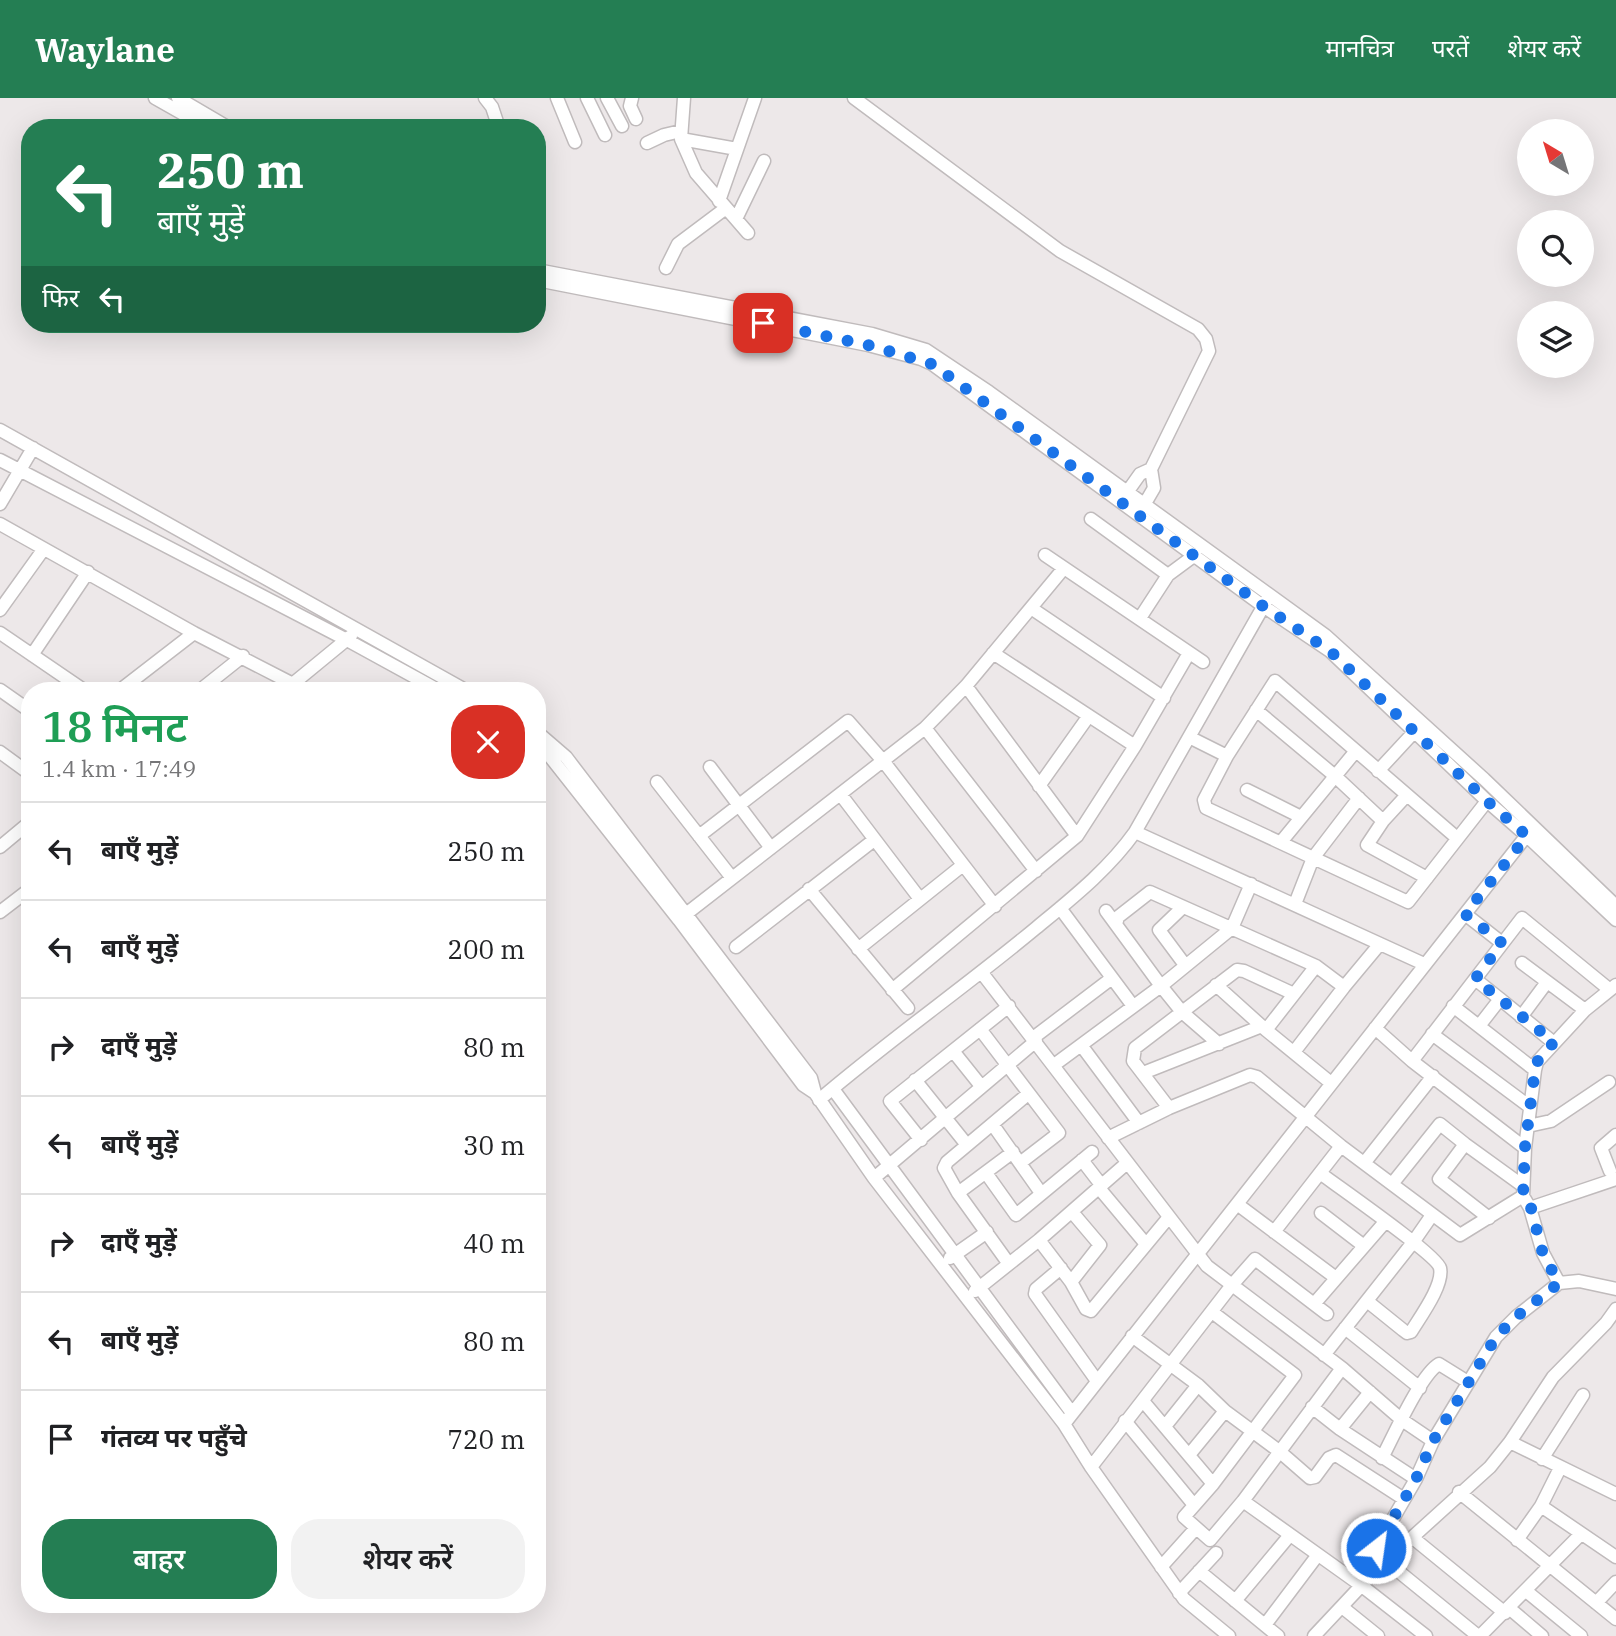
<!DOCTYPE html>
<html lang="hi">
<meta charset="utf-8">
<style>
:root{--surface:#fff;--page:#f2f2f2;--text:#202124;--muted:#757577;--line:#e0e0e0;--accent:#247e53}
body{margin:0;font-family:"IBM Plex Serif","Noto Sans Devanagari",serif;background:var(--page);color:var(--text);height:100vh;display:flex;flex-direction:column;font-size:26px;white-space:nowrap}
*{box-sizing:border-box;margin:0}
p{font-size:23px;color:var(--muted)}
.icon{flex:none;width:38px;height:38px;fill:none;stroke:currentColor;stroke-width:2;stroke-linecap:round;stroke-linejoin:round}
.map{position:relative;flex:1;overflow:hidden}
.drawer{position:absolute;left:21px;top:584px;width:525px;height:931px;display:flex;flex-direction:column;background:var(--surface);border-radius:28px;box-shadow:0 7px 28px #0002}
.drawer>*{flex:none}
.top-card{position:absolute;left:21px;top:21px;width:525px;height:214px;border-radius:28px;box-shadow:0 7px 28px #0002;background:#247e53;color:#fff;overflow:hidden}
.needle{width:46px;rotate:322deg}
.tools{position:absolute;left:1517px;top:21px;display:grid;gap:14px}
.tools a{display:grid;place-items:center;width:77px;height:77px;border-radius:50%;background:var(--surface);box-shadow:0 7px 28px #0002;font-size:35px}
.pin{position:absolute;display:grid;place-items:center;width:60px;height:60px;color:#fff;margin:-30px;border-radius:14px;box-shadow:0 4px 10px #0006}
.me{position:absolute;width:77px;margin:-38px;rotate:30deg;stroke-linejoin:round;filter:drop-shadow(0 0 5px #0008)}
.turn{display:flex;align-items:center;gap:24px;height:147px;padding:0 21px;font-size:32px}
.turn .icon{width:91px;height:91px;stroke-width:2.5}
.turn b{display:block;font-size:49px;line-height:60px}
.then{display:flex;align-items:center;height:66px;padding:0 21px;background:#0003;gap:14px;font-size:26px}
.round{display:grid;place-items:center;flex:none;width:74px;height:74px;border-radius:28px;background:var(--page)}
.head{display:flex;align-items:center;justify-content:space-between;height:119px;padding:0 21px}
h1{font-size:42px;font-weight:600;line-height:52px;color:#1e9e55}
.primary-button{display:flex;gap:14px;margin-top:auto;padding:14px 21px}
.primary-button a{flex:1;height:80px;border-radius:28px;background:var(--accent);color:#fff;font-size:28px;font-weight:600;line-height:80px;text-align:center}
.primary-button a+a{background:var(--page);color:var(--text)}
ul{padding:0;list-style:none}
li{display:flex;align-items:center;gap:21px;height:98px;padding:0 21px;border-top:2px solid var(--line)}
li div{flex:1}
li b{display:block;font-size:26px}
li em{font-style:normal}
header{display:flex;align-items:center;gap:42px;box-sizing:border-box;height:98px;padding:0 35px;background:var(--accent);color:#fff}
header strong{font-size:33px}
nav{display:flex;gap:38px;margin-inline-start:auto;font-size:24px}
.map>svg:first-child{display:block}
</style>
<header>
<strong>Waylane</strong>
<nav><a>मानचित्र</a><a>परतें</a><a>शेयर करें</a></nav>
</header>
<div class="map">
<svg width="1616" height="1538" viewBox="0 0 1616 1538">
<rect width="100%" height="100%" fill="#ede8e9"/>
<g fill="none" stroke-linecap="round" stroke-linejoin="round">
<defs>
<path id="minor" d="M155,0L208,30
M178,0L229,30
M485,0L492,9L499,30
M557,0L575,44
M587,0L605,37
M607,0L622,28
M632,0L630,8L636,21
M684,0L681,41L696,75L748,135
M854,0L1060,153L1198,231L1206,241L1209,253L1151,371L1154,390L1140,414
M681,41L737,51
M647,45L664,37L681,33
M719,103L755,0
M736,121L764,63
M666,170L678,146L726,110
M537,172L872,236L926,252L989,294L1325,537L1484,681L1616,808
M537,182L868,247L921,261L932,266L1263,508L1330,553L1487,703L1527,738L1616,822
M0,332L467,593
M0,362L347,542L440,593
M1123,400L1140,376L1151,371
M0,406L33,350
M1091,421L1168,477
M0,426L194,535L293,586
M1045,457L1203,564
M1031,510L1164,600
M0,512L43,452
M1140,520L1168,477L1195,457
M0,535L85,593
M993,555L1135,648
M32,557L88,474
M966,588L1077,738
M0,592L30,613
M119,593L194,535
M199,593L243,558
M284,593L351,538
M1256,612L1335,678L1383,723
M925,630L1036,773
M537,634L566,659L811,980L815,995L874,1080L1064,1326L1091,1369L1184,1501L1229,1538
M1189,639L1227,658
M537,649L548,656L679,822L803,987L815,995
M0,654L30,676
M710,669L771,750
M1378,673L1415,633
M657,684L732,780
M1039,688L1088,619
M1247,692L1301,719
M841,697L920,801
M1406,698L1383,723L1367,747L1427,780
M1135,734L1424,866
M699,738L848,623L884,664L995,808
M1457,740L1275,583L1227,658L1204,702L1206,710L1408,804L1487,703
M1281,744L1355,654
M0,749L30,724
M809,791L908,910
M1295,806L1313,760L1359,700
M1060,810L1133,908
M1182,810L1159,832L1185,867
M1106,813L1161,888L1182,914L1219,946
M0,814L30,791
M686,816L925,630L966,588L1064,470
M1465,816L1502,845
M1116,826L1118,819L1150,794L1316,868L1344,889
M736,849L874,742
M858,851L963,767
M1522,865L1585,912
M982,875L1207,1168L1342,1270L1402,1322L1433,1343
M1475,881L1500,901
M1216,887L1266,932L1331,985
M892,892L1077,738L1135,648L1189,555
M1453,908L1535,972
M1521,919L1547,884
M1479,928L1500,901L1554,945
M1375,930L1412,963L1525,1050
M980,931L1059,1035L1020,1065
M1266,932L1316,868
M1432,936L1530,1009
M1033,940L1112,880
M1081,947L1139,1025
M953,953L981,988
M1294,954L1344,889L1379,847
M1412,963L1522,820L1610,892
M1054,967L1161,888L1232,830L1251,786
M1143,975L1262,928
M915,982L967,1047
M833,991L1072,1315
M819,1002C889,942 965,889 1036,830C1071,801 1108,772 1135,734L1267,502
M1169,1010L1133,963L1135,950L1237,872L1244,873L1294,896
M993,1027L1041,1095
M1528,1028L1551,1023L1609,984
M1108,1040L1169,1010L1250,977L1257,979L1341,1048L1460,1137L1523,1098
M921,1042L890,1003L1009,908
M1465,1046L1439,1081L1489,1120
M1082,1062L1102,1088
M1365,1064L1433,978
M1610,1073L1601,1050L1616,1037
M986,1075L1016,1117L1092,1054
M1320,1075C1337,1088 1437,1157 1440,1170C1444,1187 1420,1219 1411,1234L1407,1235L1403,1232L1367,1203
M874,1080L1036,943
M1392,1086L1440,1026L1465,1046L1523,1088
M1099,1090L1145,1145
M958,1095L1013,1054
M1237,1106L1336,1180
M1530,1110L1616,1081
M1321,1115L1364,1148
M1274,1134L1341,1048
M1039,1142L1071,1184L1086,1211L1091,1213L1169,1119
M950,1160L987,1134
M1009,1166L958,1095L944,1070L947,1064L1028,996
M1061,1170L1036,1191L1035,1196L1097,1283
M1071,1184L1100,1147L1072,1114
M1559,1185L1543,1155L1530,1110L1523,1098L1525,1050L1535,972L1537,964L1585,912L1616,887
M975,1193L1039,1142L1127,1065
M1314,1206L1385,1124
M1212,1214L1295,1277L1213,1386L1184,1419L1210,1442L1243,1403L1342,1270
M1345,1230L1420,1290
M1132,1238L1198,1287L1225,1313L1279,1353L1310,1380L1315,1379L1329,1360L1336,1357L1404,1401
M1324,1257L1414,1143L1432,1117
M1370,1294L1340,1331L1416,1381
M1143,1303L1213,1386
M1312,1309L1340,1331
M1125,1323L1194,1407
M1064,1326L1531,732
M1166,1327L1198,1287
M1510,1344L1616,1396
M1189,1357L1225,1313
M1382,1360C1393,1339 1421,1276 1439,1266L1468,1284
M1542,1361L1583,1297
M1091,1369L1232,1187L1255,1161L1327,1216
M1459,1394L1616,1521
M1243,1403L1362,1488L1426,1538
M1541,1408L1616,1459
M1413,1440L1505,1515
M1517,1442L1541,1408L1560,1370
M1387,1464L1478,1538
M1161,1469L1196,1430
M1199,1473L1278,1538
M1375,1473L1376,1450L1416,1381L1433,1343L1496,1239L1516,1219L1559,1185L1579,1183L1616,1191
M1526,1493L1581,1538
M1179,1495L1216,1455
M1235,1503L1290,1437
M1596,1505L1616,1484
M1342,1509L1378,1538
M1509,1510L1542,1538
M1265,1527L1317,1458
M1314,1538L1375,1473L1490,1369L1510,1344L1553,1279L1606,1225L1616,1211
M1480,1538L1581,1436"/>
</defs>
<use href="#minor" stroke="#c0bbbc" stroke-width="15"/>
<use href="#minor" stroke="#fff" stroke-width="12"/>
</g>
<g fill="none" stroke-linecap="round" stroke-linejoin="round">
<path stroke="#1a73e8" stroke-width="12" stroke-dasharray="0 21.6" d="M763,225L868,247L932,266L1263,508L1330,553L1487,703L1527,738L1465,816L1502,845L1475,881L1554,944L1537,964L1535,972L1525,1049L1523,1098L1531,1110L1543,1156L1559,1185L1516,1219L1496,1239L1433,1343L1416,1381L1376,1450"/>
</g>
</svg>
<div class="tools">
<a><svg class="needle" viewBox="-14 -14 28 28"><path d="M0-13l5 13h-10z" fill="#e53935"/><path d="M0 13l5-13h-10z" fill="#757577"/></svg></a>
<a><svg class="icon" aria-label="search" viewBox="0 0 24 24"><circle cx="10" cy="10" r="6"/><path d="M15 15l6 6"/></svg></a>
<a><svg class="icon" aria-label="layers" viewBox="0 0 24 24"><path d="M12 4l9 5-9 5-9-5zM3 14l9 5 9-5"/></svg></a>
</div>
<div class="pin" style="left:763px;top:225px;background:#d93025"><svg class="icon" aria-label="arrive" viewBox="0 0 24 24"><path d="M6 21V4h12l-3 4 3 4H6"/></svg></div>
<svg class="me" style="left:1376px;top:1450px" viewBox="-20 -20 40 40"><circle r="17" fill="#1a73e8" stroke="#fff" stroke-width="3"/><path d="M0-11L8 9 0 5-8 9z" fill="#fff"/></svg>
<div class="top-card">
<div class="turn"><svg class="icon" aria-label="left" viewBox="0 0 24 24"><path d="M17 20v-9H6M10 6l-5 5 5 5"/></svg><div><b>250 m</b>बाएँ मुड़ें</div></div>
<div class="then">फिर<svg class="icon" aria-label="left" viewBox="0 0 24 24"><path d="M17 20v-9H6M10 6l-5 5 5 5"/></svg></div>
</div>
<section class="drawer">
<div class="head"><div><h1>18 मिनट</h1><p>1.4 km · 17:49</p></div><a class="round" style="background:#d93025;color:#fff"><svg class="icon" aria-label="close" viewBox="0 0 24 24"><path d="M6 6l12 12M18 6L6 18"/></svg></a></div>
<ul>
<li><svg class="icon" aria-label="left" viewBox="0 0 24 24"><path d="M17 20v-9H6M10 6l-5 5 5 5"/></svg><div><b>बाएँ मुड़ें</b></div><em>250 m</em></li>
<li><svg class="icon" aria-label="left" viewBox="0 0 24 24"><path d="M17 20v-9H6M10 6l-5 5 5 5"/></svg><div><b>बाएँ मुड़ें</b></div><em>200 m</em></li>
<li><svg class="icon" aria-label="right" viewBox="0 0 24 24"><path d="M7 20v-9h11M14 6l5 5-5 5"/></svg><div><b>दाएँ मुड़ें</b></div><em>80 m</em></li>
<li><svg class="icon" aria-label="left" viewBox="0 0 24 24"><path d="M17 20v-9H6M10 6l-5 5 5 5"/></svg><div><b>बाएँ मुड़ें</b></div><em>30 m</em></li>
<li><svg class="icon" aria-label="right" viewBox="0 0 24 24"><path d="M7 20v-9h11M14 6l5 5-5 5"/></svg><div><b>दाएँ मुड़ें</b></div><em>40 m</em></li>
<li><svg class="icon" aria-label="left" viewBox="0 0 24 24"><path d="M17 20v-9H6M10 6l-5 5 5 5"/></svg><div><b>बाएँ मुड़ें</b></div><em>80 m</em></li>
<li><svg class="icon" aria-label="arrive" viewBox="0 0 24 24"><path d="M6 21V4h12l-3 4 3 4H6"/></svg><div><b>गंतव्य पर पहुँचे</b></div><em>720 m</em></li>
</ul>
<div class="primary-button"><a>बाहर</a><a>शेयर करें</a></div>
</section>
</div>
